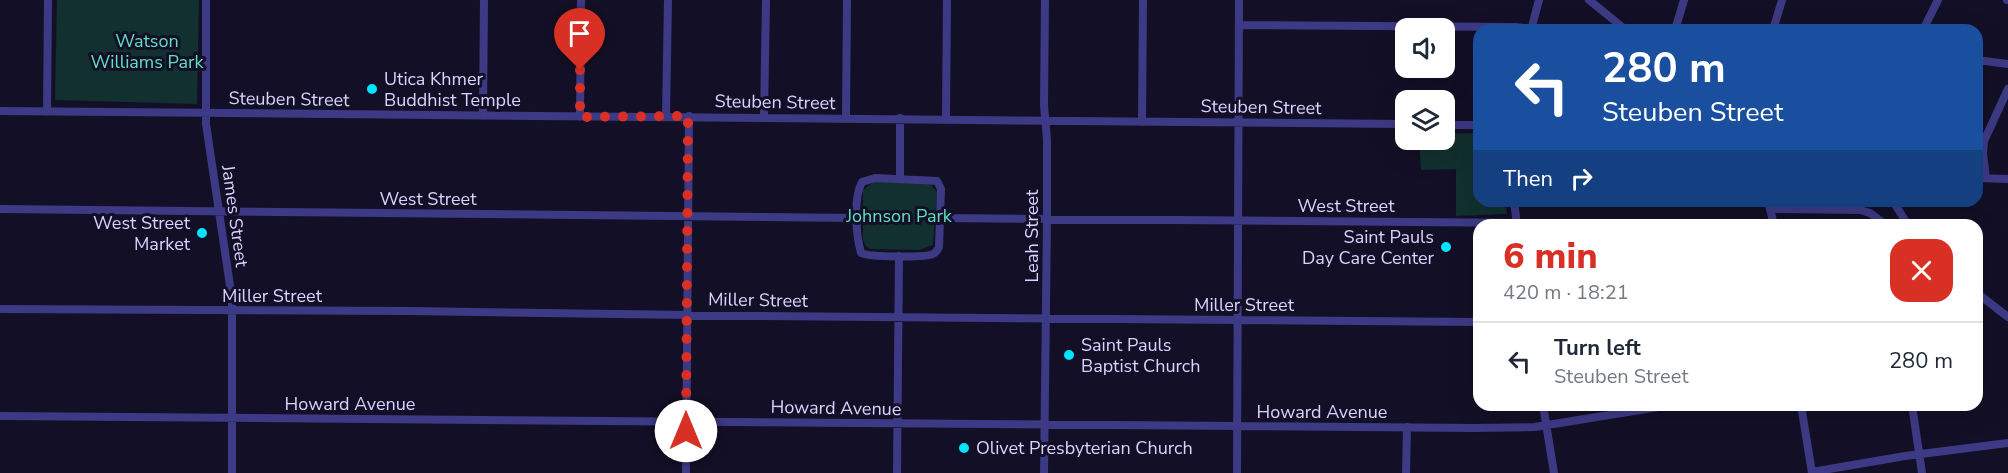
<!DOCTYPE html>
<meta charset="utf-8">
<style>
:root{--surface:#fff;--page:#f6f6f7;--text:#1f2937;--muted:#747a83;--line:#e0e1e3;--accent:#d93025}
body{margin:0;font-family:"Nunito Sans",sans-serif;background:var(--page);color:var(--text);height:100vh;display:flex;flex-direction:column;font-size:22px;white-space:nowrap}
*{box-sizing:border-box;margin:0}
p{font-size:20px;color:var(--muted)}
.icon{flex:none;width:33px;height:33px;fill:none;stroke:currentColor;stroke-width:2;stroke-linecap:round;stroke-linejoin:round}
.map{position:relative;flex:1;overflow:hidden}
.panel{position:absolute;left:1473px;top:219px;width:510px;height:192px;display:flex;flex-direction:column;background:var(--surface);border-radius:18px;box-shadow:0 6px 24px #0002}
.panel>*{flex:none}
.top-card{position:absolute;left:1473px;top:24px;width:510px;height:183px;border-radius:18px;box-shadow:0 6px 24px #0002;background:#1a4fa0;color:#fff;overflow:hidden}
.fabs{position:absolute;left:1395px;top:18px;display:grid;gap:12px}
.fabs a{display:grid;place-items:center;width:60px;height:60px;border-radius:12px;background:var(--surface);box-shadow:0 6px 24px #0002;font-size:30px}
.pin{position:absolute;display:grid;place-items:center;width:51px;height:51px;color:#fff;margin:-62px -26px;border-radius:50% 50% 50% 0;rotate:-45deg;box-shadow:0 0 6px #0007}
.pin .icon{rotate:45deg}
.me{position:absolute;width:66px;margin:-33px;rotate:0deg;stroke-linejoin:round;filter:drop-shadow(0 0 4px #0008)}
.turn{display:flex;align-items:center;gap:21px;height:126px;padding:0 30px;font-size:27px}
.turn .icon{width:78px;height:78px;stroke-width:2.5}
.turn b{display:block;font-size:42px;line-height:51px}
.then{display:flex;align-items:center;height:57px;padding:0 30px;background:#0003;gap:12px;font-size:22px}
.round{display:grid;place-items:center;flex:none;width:63px;height:63px;border-radius:18px;background:var(--page)}
.head{display:flex;align-items:center;justify-content:space-between;height:102px;padding:0 30px}
h1{font-size:36px;font-weight:800;line-height:45px;color:var(--accent)}
ul{padding:0;list-style:none}
li{display:flex;align-items:center;gap:18px;height:78px;padding:0 30px;border-top:2px solid var(--line)}
li div{flex:1}
li b{display:block;font-size:22px}
li em{font-style:normal}
.map>svg:first-child{display:block}
</style>
<div class="map">
<svg width="2008" height="473" viewBox="0 0 2008 473">
<rect width="100%" height="100%" fill="#130f26"/>
<path fill="#12302f" d="M57,0H199L197,104L55,100Z
M1479,133V201H1505L1507,214L1456,216V169L1421,170L1419,140H1444L1445,134Z
M875,181L931,185L937,192L933,245L919,250L870,249L866,246L863,240V190Z"/>
<g fill="none" stroke-linecap="round" stroke-linejoin="round">
<path stroke="#3d3a85" stroke-width="8" d="M206,0V124L232,299V473
M1589,0L1626,30
M2007,0H2008
M1239,25L1516,27L1531,29
M1531,30L1539,0
M1675,30L1684,0
M1773,30L1782,0
M1923,30L1938,0
M1977,60L2008,64
M0,111L1406,124
M47,112L48,0
M483,116L484,0
M666,116L668,0
M580,117L581,0
M764,117L766,0
M846,118L847,0
M946,118L947,0
M1142,122L1143,0
M1444,125H1479
M875,178L937,181L941,189L939,247C937,251 937,252 933,254C925,258 869,257 861,253C856,235 853,198 862,182Z
M1977,178L2008,179
M1986,178L1983,154L1984,141L2008,89
M900,179V118
M1514,201L1517,225
M1768,201L1774,225
M1893,201L1908,225
M1848,208L1861,201
M0,209L857,218
M1770,209L1860,210L1870,213L1886,225
M940,218L1752,225
M1977,293L2008,317
M0,309L410,311L762,316L1479,322
M1543,405L1554,473
M1801,405L1812,473
M1912,405L1922,473
M0,416L1474,428L1535,427L1671,405
M1812,472L1905,456L2008,443
M686,473L689,116
M897,473L899,256
M1044,473L1047,220V140L1044,105L1045,0
M1237,473L1239,0
M1406,473L1407,427"/>
</g>
<g fill="none" stroke-linecap="round" stroke-linejoin="round">
<path stroke="#d93025" stroke-width="10" stroke-dasharray="0 18" d="M580,70V117L688,116L686,431"/>
</g>
<g fill="#00e5ff" stroke="#130f26" stroke-width="2">
<circle cx="372" cy="89" r="6"/>
<circle cx="202" cy="233" r="6"/>
<circle cx="1446" cy="247" r="6"/>
<circle cx="1069" cy="355" r="6"/>
<circle cx="964" cy="448" r="6"/>
</g>
<g text-anchor="middle" stroke-width="6" stroke-linejoin="round" paint-order="stroke">
<g font-size="18" fill="#5fe0c0" stroke="#130f26">
<text x="147" y="47">Watson<tspan x="147" dy="21">Williams Park</tspan></text>
<text x="899" y="222">Johnson Park</text>
</g>
<g font-size="18" fill="#d9d4ff" stroke="#130f26" text-anchor="start">
<text x="384" y="85">Utica Khmer<tspan x="384" dy="21">Buddhist Temple</tspan></text>
<text x="190" y="229" text-anchor="end">West Street<tspan x="190" dy="21">Market</tspan></text>
<text x="1434" y="243" text-anchor="end">Saint Pauls<tspan x="1434" dy="21">Day Care Center</tspan></text>
<text x="1081" y="351">Saint Pauls<tspan x="1081" dy="21">Baptist Church</tspan></text>
<text x="976" y="454">Olivet Presbyterian Church</text>
</g>
<g font-size="18" fill="#d9d4ff" stroke="#130f26">
<text transform="translate(289 99) rotate(1)" y="6">Steuben Street</text>
<text transform="translate(775 102) rotate(1)" y="6">Steuben Street</text>
<text transform="translate(1261 107) rotate(1)" y="6">Steuben Street</text>
<text x="428" y="205">West Street</text>
<text x="1346" y="212">West Street</text>
<text transform="translate(235 216) rotate(82)" y="6">James Street</text>
<text transform="translate(1032 236) rotate(-90)" y="6">Leah Street</text>
<text x="272" y="302">Miller Street</text>
<text transform="translate(758 300) rotate(1)" y="6">Miller Street</text>
<text x="1244" y="311">Miller Street</text>
<text x="350" y="410">Howard Avenue</text>
<text transform="translate(836 408) rotate(1)" y="6">Howard Avenue</text>
<text x="1322" y="418">Howard Avenue</text>
</g>
</g>
</svg>
<div class="fabs">
<a><svg class="icon" aria-label="sound" viewBox="0 0 24 24"><path d="M4 9h4l5-4v14l-5-4H4zM17 9q2 3 0 6"/></svg></a>
<a><svg class="icon" aria-label="layers" viewBox="0 0 24 24"><path d="M12 4l9 5-9 5-9-5zM3 14l9 5 9-5"/></svg></a>
</div>
<div class="pin" style="left:580px;top:70px;background:#d93025"><svg class="icon" aria-label="arrive" viewBox="0 0 24 24"><path d="M6 21V4h12l-3 4 3 4H6"/></svg></div>
<svg class="me" style="left:686px;top:431px" viewBox="-20 -20 40 40"><circle r="19" fill="#fff"/><path d="M0-13L10 11 0 6-10 11z" fill="#d93025"/></svg>
<div class="top-card">
<div class="turn"><svg class="icon" aria-label="left" viewBox="0 0 24 24"><path d="M17 20v-9H6M10 6l-5 5 5 5"/></svg><div><b>280 m</b>Steuben Street</div></div>
<div class="then">Then<svg class="icon" aria-label="right" viewBox="0 0 24 24"><path d="M7 20v-9h11M14 6l5 5-5 5"/></svg></div>
</div>
<section class="panel">
<div class="head"><div><h1>6 min</h1><p>420 m · 18:21</p></div><a class="round" style="background:#d93025;color:#fff"><svg class="icon" aria-label="close" viewBox="0 0 24 24"><path d="M6 6l12 12M18 6L6 18"/></svg></a></div>
<ul>
<li><svg class="icon" aria-label="left" viewBox="0 0 24 24"><path d="M17 20v-9H6M10 6l-5 5 5 5"/></svg><div><b>Turn left</b><p>Steuben Street</p></div><em>280 m</em></li>
</ul>
</section>
</div>
